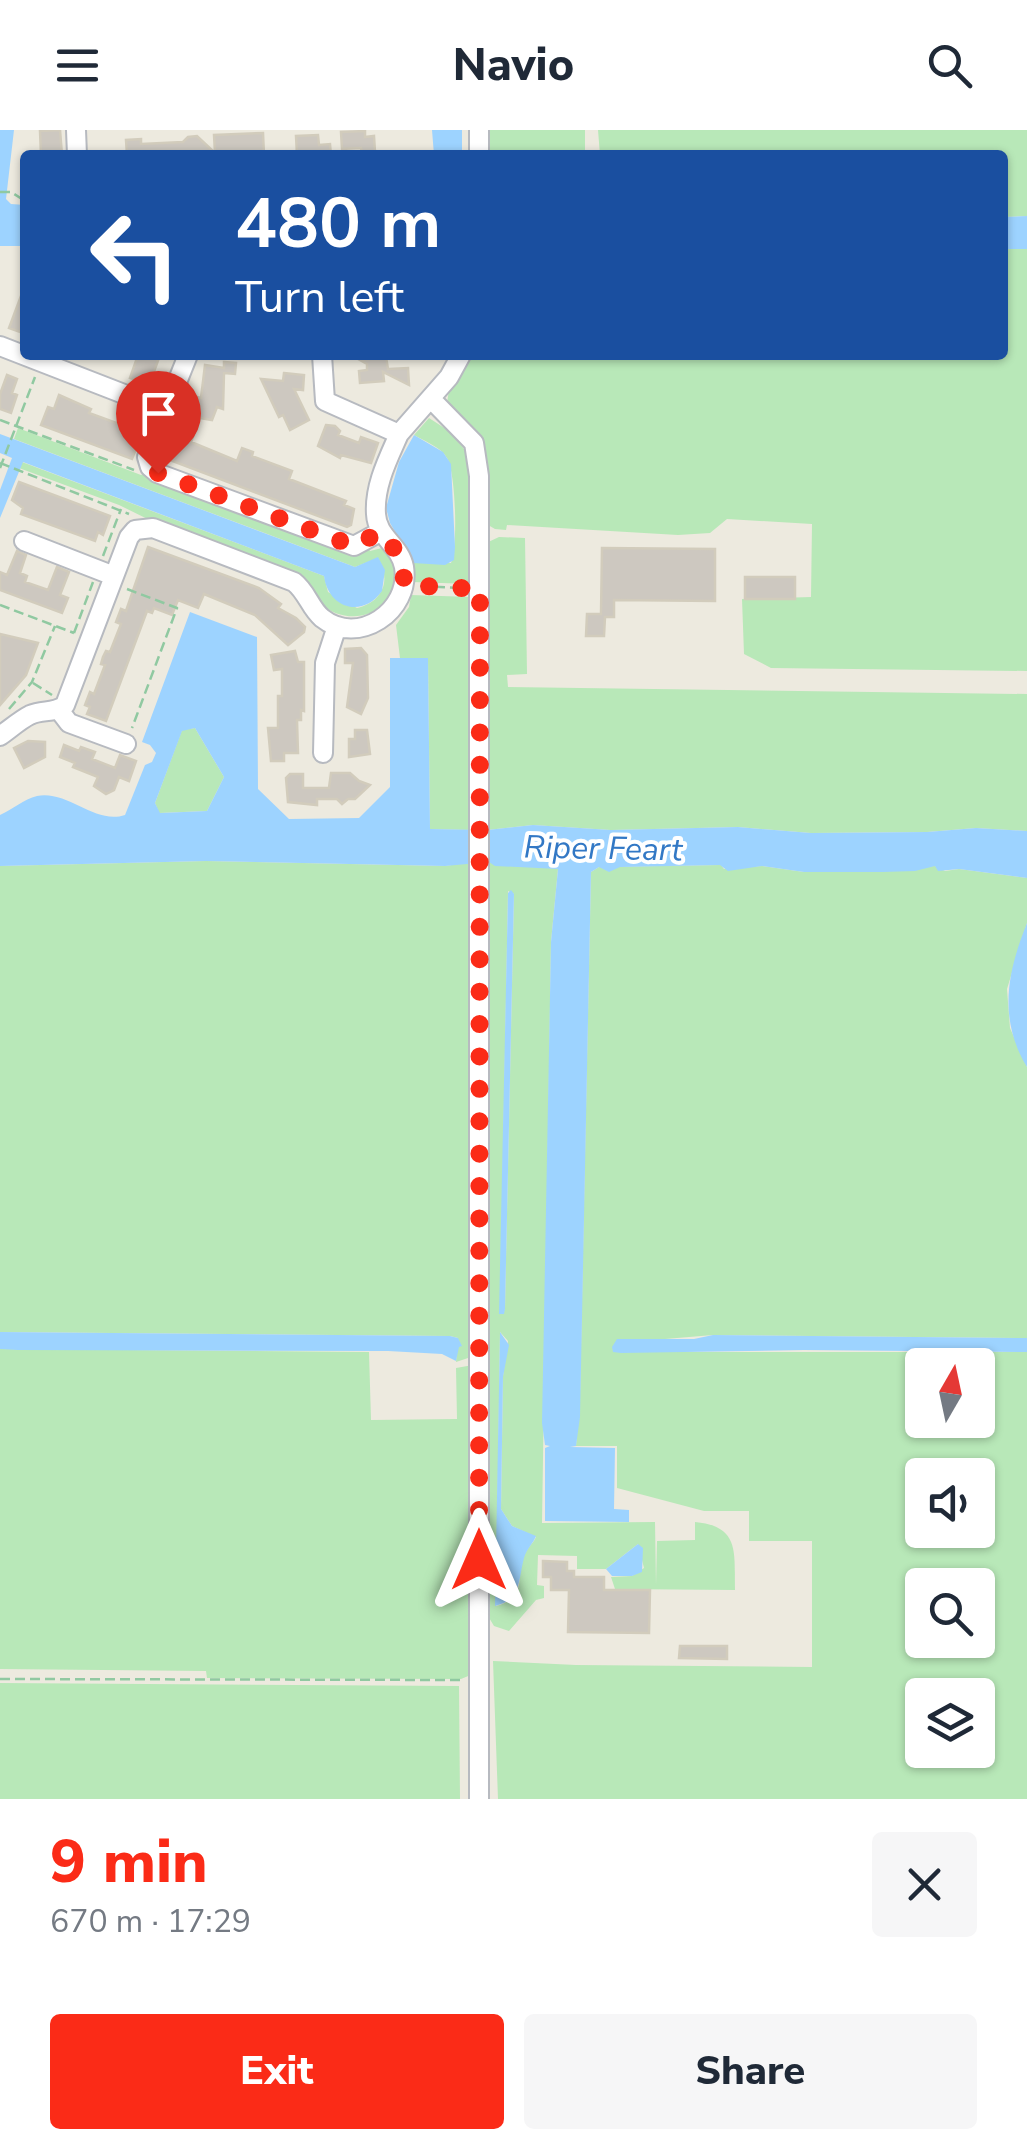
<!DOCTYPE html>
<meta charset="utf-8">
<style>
:root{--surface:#fff;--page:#f6f6f7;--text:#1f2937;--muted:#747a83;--accent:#fb2b17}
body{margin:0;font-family:"Nunito Sans",sans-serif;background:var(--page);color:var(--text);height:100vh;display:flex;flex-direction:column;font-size:38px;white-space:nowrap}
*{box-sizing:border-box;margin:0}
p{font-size:32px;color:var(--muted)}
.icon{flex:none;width:55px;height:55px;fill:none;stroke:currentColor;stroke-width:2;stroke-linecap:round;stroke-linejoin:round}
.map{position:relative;height:1669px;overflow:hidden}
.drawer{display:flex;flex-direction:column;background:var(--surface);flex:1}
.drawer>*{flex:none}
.guide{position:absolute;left:20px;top:20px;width:988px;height:210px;border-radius:10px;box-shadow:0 2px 8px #0004;background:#1a4fa0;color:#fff;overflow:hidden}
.needle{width:65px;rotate:9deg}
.buttons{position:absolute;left:905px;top:1218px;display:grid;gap:20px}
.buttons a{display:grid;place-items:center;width:90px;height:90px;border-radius:10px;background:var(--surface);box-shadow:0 2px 8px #0004;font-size:50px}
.pin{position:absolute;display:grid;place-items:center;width:85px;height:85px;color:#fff;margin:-102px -42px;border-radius:50% 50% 50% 0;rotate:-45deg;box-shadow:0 0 10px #0007}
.pin .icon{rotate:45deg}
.me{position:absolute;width:110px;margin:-55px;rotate:0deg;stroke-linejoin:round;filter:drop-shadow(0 0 8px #0008)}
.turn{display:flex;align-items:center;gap:35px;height:210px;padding:0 50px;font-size:45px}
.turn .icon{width:130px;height:130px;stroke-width:2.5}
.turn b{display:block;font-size:70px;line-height:85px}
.round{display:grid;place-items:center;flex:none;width:105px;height:105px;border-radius:10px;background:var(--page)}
.headline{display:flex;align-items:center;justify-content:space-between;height:170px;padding:0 50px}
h1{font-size:60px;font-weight:800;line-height:75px;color:var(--accent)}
.button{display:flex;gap:20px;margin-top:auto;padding:20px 50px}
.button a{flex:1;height:115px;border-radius:10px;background:var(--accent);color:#fff;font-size:40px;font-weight:800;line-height:115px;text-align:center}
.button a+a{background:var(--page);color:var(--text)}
header{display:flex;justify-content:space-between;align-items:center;height:130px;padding:0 50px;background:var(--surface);font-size:45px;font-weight:800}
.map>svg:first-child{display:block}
</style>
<header><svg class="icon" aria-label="menu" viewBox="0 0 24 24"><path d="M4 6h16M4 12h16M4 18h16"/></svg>Navio<svg class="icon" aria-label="search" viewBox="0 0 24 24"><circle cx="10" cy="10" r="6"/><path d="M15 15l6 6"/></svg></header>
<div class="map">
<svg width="1027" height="1669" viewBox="0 0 1027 1669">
<rect width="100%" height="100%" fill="#edeadf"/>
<path fill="#b8e8b8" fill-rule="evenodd" d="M485,0H585V25H485Z
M598,0H1027V86L1003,87L1002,25H600Z
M1003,119H1027V541L771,538L744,524L742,469L811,467L812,394L727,389L710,403L678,405L507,395L506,400L495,399L483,392L484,345L447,273L449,260L471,225H1002Z
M429,288L449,301L470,326L471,454L412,452L413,433H451C458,418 456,343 447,328C441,317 424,311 414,305Z
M18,298L141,345L147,341L164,354L340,420L350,423L368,417L370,421L382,418C424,463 362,510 319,473L119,375L19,338L22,332L324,446L328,462L357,478C382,472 392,451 378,428L355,437L14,309Z
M499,407L525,408L527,544L507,545L508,557L1027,564V701L976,698L927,702L811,703L738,697L611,700L533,695L487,700L484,414Z
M411,465L471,467V700L430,699L428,529L400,528L396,495L409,477Z
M195,598L224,647L207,681L159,683L155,673L182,600Z
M206,731L445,736L471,732V1227L456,1232L458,1208L450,1206L0,1202V736Z
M487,732L558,739L551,812L542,1393L655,1392L656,1455L657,1411L695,1410V1392C741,1396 734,1424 735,1460L615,1459L611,1447L632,1446L644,1438L638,1414L606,1439H577V1426L538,1425L537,1455L544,1456V1468L536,1470L509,1501L494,1496L488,1486ZM508,761L514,764L506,1129L505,1179L500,1184ZM500,1202L508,1211L503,1246L501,1379L512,1396L536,1407C534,1412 530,1415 527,1420C512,1442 532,1466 496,1476Z
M721,735L724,739L762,736L804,742L935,736L945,741L959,739L1027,748V793L1007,859L1010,898L1027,937V1208L713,1205L665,1209L614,1222H1027V1669H498L493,1531L576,1535L812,1537V1411H749V1381H704L617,1358V1316H576L580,1265L591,742L599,737ZM922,1235H978V1290H922ZM922,1345H978V1400H922ZM922,1455H978V1510H922ZM922,1565H978V1620H922Z
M0,1219L369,1222L371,1290L457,1289L456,1238L473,1235V1544L461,1549L207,1548L206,1541L0,1539Z
M0,1553L459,1556L460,1669H0Z"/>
<path fill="#9dd3ff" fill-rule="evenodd" d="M0,0H14L6,69L11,74L25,75V116H0Z
M432,0H462V25H434Z
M1027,86V119H1003V87Z
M0,304L355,437L378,427L385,440L382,461C362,489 328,478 324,446L23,332L0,388V360L12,328L0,323Z
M414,305L443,322L451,334L455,417L454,430L445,435L413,433L390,393L386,378L399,332Z
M190,482L257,507L258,659L289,689L359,688L390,657V528H428L430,699L487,700L533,695L611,700L738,697L811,703L927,702L976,698L1027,701V748L959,739L938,741L935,736L915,741L883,742H804L762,736L728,741L720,735L620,737L609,742L599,737L591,742L580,1287L576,1316L570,1317L615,1318L614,1379L629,1380V1392L545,1391V1318L550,1316L545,1315L542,1293L551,812L558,739L495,736L489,732L445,736L206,731L0,736V685C12,680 24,669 37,666C68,660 95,695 125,685L145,635L152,632L156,623L150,615L142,612ZM195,598L224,647L207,681L160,683L155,673L182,601Z
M511,760L514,764L505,1179L504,1184H499L508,763Z
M1027,793V937C998,889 1007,843 1027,793Z
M0,1202L450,1206L458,1208L462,1216L459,1217L456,1231L442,1224L388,1221L18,1220L0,1219Z
M500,1202L509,1215L503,1247L501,1379L512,1396L536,1406C533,1414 527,1418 524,1428C518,1450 522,1469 495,1476Z
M713,1205L1027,1208V1222L804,1220L621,1223L613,1222L612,1217L617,1209H694Z
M638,1414L643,1418L642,1442L632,1446H612L606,1439Z"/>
<path fill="#cdc8c0" stroke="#d2ccbc" stroke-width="2.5" d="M60,0L62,25H41L40,1Z
M365,1V7L374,6L375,22L362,23L361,18L342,19L341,2Z
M263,3L264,25H127L126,10L141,9V14L183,12L188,7L197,6L215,23L214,5Z
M318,5L319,15L330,14L331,25H297L296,6Z
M24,158L25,200L22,198L20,202L9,198Z
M138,225H160L151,250L144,247L142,252L130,248Z
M386,227L388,239L408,238L409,255L383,242L384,251L360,253L359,241L367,240V234L360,230Z
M224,232L236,233L235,244L224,243L223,279L217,277L212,290L200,288L191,312L237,331L242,318L253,322L252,326L292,341L289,349L346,371L344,375L354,379L351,395L347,397L170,330L176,319L170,316L174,304L179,305L197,267L201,268L205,235L224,238Z
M284,243L304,245L303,260L294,259L309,290L290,300L283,285L279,287L261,249L283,251Z
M7,245L17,249L12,263L17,265L11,283L0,279V264Z
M59,265L91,279L89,283L119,294L122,287L138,294L133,309L139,311L132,329L41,295L48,277L54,279Z
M326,295L335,296L340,301L338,305L359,313L361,307L378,313L371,333L341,325L340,328L318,316Z
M19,352L110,386L103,405L98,402L95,411L21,384L23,378L12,370Z
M148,417L259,458L281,474L278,478L296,488L305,497L304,502L288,515L255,485L204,464L198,478L178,470L172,485L154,478L152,483L147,481L106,591L87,584L90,577L85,575L90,562L94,564L105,535L101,534L103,527L106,521L110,522L121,494L116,492L121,479L126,481Z
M602,418L715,419V471L614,470V487H605L604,506H586L587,484H601Z
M17,421L26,425L20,443L27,446L25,452L48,460L57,437L69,442L60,465L68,468L62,483L0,460V442L7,445Z
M745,447H795V469H745Z
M0,504L38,513L26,545L0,575Z
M361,518L367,525L368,568L361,584L347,577L353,533H345V519Z
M295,521L298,532H304V581L301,580V590H297L298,623H284V631H271L268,598H278V566H282V539L274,540L271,525Z
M355,600H367L370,624L349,627V609H355Z
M28,611L45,612V627L24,638L14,618Z
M64,615L79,621L81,617L95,622L92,629L115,638L120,625L136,631L129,651L119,647L114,660L106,664L94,656L98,647L73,637L75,633L60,627Z
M331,643H350L359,651L370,655L355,669H348L342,674L337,669H317V675L288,672L286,648L290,644H303V658H329Z
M543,1431L567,1432V1441H574V1447H604V1460H650L649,1503L568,1502L569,1460H551V1447H543Z
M680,1516H727V1529L679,1528Z"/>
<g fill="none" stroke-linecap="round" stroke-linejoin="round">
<defs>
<path id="minor" d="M76,0L77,25
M479,0V25
M0,216L165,280
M188,225L147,327L150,337L157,343L354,416L380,402
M322,225L325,271L399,304L449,247L461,225
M431,269L474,313L479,346V1669
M24,411L114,446
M59,580L69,593L126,614
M0,606C10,599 20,590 30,585C43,579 53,584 65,575L129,407L135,400L153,398L294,452C307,462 310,478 322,488C358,517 411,481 404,437C400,415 377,407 376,384C374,356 388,329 399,304
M323,623L325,533L337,496"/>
</defs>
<use href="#minor" stroke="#b7bac0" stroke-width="22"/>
<path stroke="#90c9a1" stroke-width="2.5" stroke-dasharray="10 5" stroke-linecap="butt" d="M0,62H11L25,71
M0,290L134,340
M0,333L129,384
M0,338L35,247
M103,426L121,379
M420,456L462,458
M127,459L177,478L132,598
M0,475L74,503
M74,503L93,452
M33,553L52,565
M9,579L32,552L55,496
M0,1549L462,1550"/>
<use href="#minor" stroke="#fff" stroke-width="18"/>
</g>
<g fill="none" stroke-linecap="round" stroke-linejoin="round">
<path stroke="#fb2b17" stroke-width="18" stroke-dasharray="0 32.4" d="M158,343L354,416L380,402C397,420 404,430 404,455L480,459L479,1430"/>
</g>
<g text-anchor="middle" stroke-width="8" stroke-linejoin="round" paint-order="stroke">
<g font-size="32" font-style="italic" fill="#3278c5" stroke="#fff">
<text transform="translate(603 718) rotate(1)" y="11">Riper Feart</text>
</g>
</g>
</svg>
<div class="buttons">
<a><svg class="needle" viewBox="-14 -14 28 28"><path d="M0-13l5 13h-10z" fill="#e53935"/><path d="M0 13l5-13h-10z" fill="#747a83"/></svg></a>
<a><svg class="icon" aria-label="sound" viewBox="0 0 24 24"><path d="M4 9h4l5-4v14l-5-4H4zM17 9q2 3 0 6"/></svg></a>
<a><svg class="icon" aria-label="search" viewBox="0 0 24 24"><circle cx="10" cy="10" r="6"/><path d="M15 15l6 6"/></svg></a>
<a><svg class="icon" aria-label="layers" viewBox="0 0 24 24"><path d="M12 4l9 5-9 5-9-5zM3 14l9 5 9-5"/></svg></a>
</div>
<div class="pin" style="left:158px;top:343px;background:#d93025"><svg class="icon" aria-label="arrive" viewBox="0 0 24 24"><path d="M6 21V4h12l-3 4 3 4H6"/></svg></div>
<svg class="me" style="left:479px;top:1430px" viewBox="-20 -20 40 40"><path d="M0-17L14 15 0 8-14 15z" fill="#fb2b17" stroke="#fff" stroke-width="4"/></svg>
<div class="guide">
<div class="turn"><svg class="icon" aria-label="left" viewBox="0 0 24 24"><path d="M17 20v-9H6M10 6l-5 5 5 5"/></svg><div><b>480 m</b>Turn left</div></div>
</div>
</div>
<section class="drawer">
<div class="headline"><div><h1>9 min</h1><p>670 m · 17:29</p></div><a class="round"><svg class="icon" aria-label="close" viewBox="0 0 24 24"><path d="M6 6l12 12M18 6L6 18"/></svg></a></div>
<div class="button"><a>Exit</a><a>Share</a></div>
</section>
